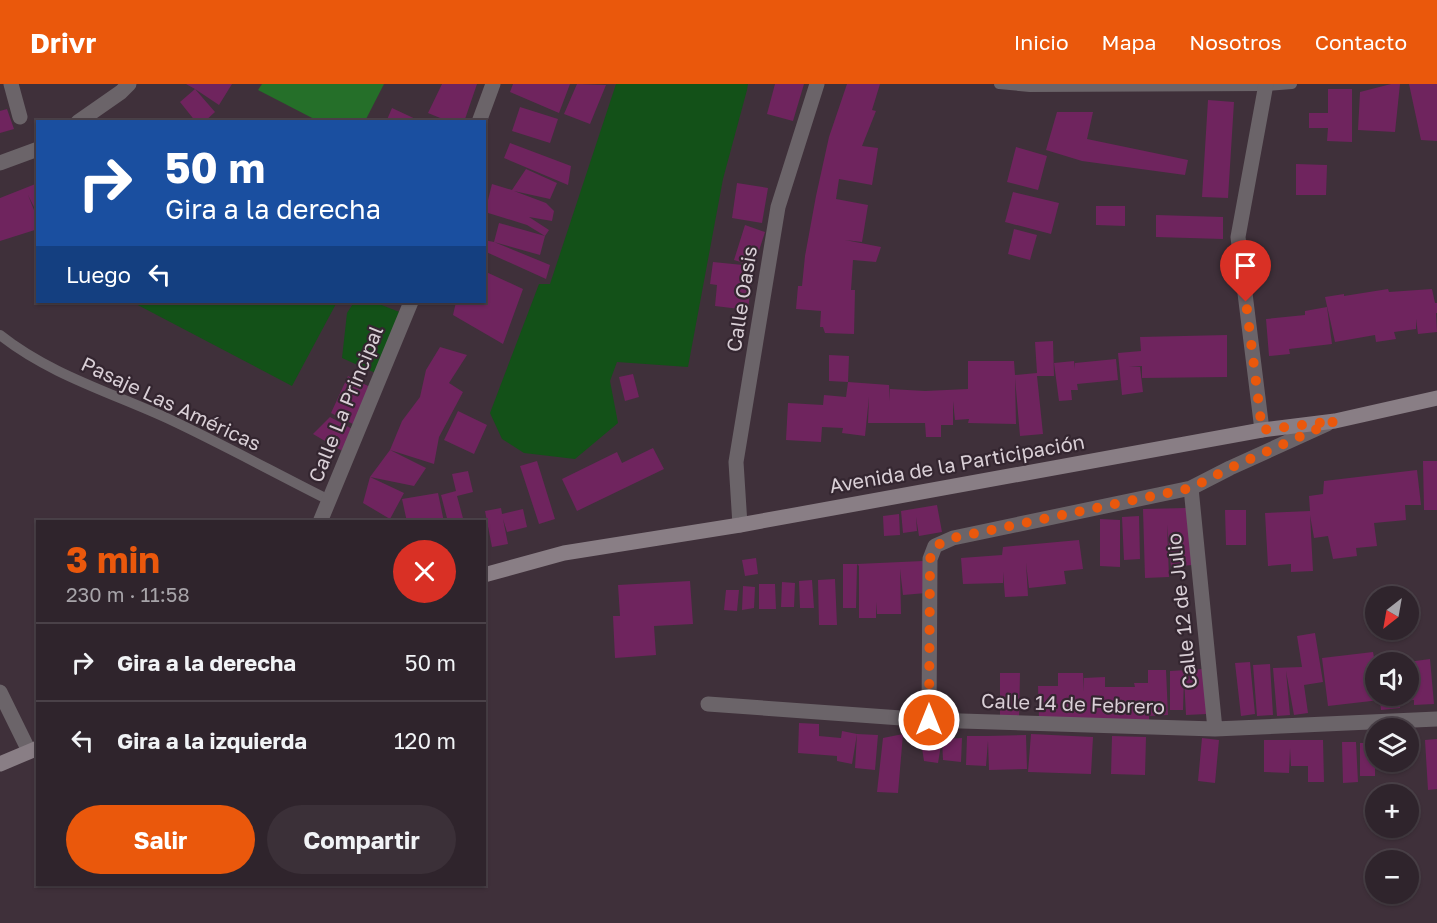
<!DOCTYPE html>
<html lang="es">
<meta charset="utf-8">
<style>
:root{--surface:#2f242c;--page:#3b3038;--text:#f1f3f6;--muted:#a7a4a9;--line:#4a4148;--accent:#ea580c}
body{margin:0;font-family:"Golos Text",sans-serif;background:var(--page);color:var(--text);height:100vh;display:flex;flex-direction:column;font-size:22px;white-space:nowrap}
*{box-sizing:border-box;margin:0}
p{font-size:20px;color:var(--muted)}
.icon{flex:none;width:33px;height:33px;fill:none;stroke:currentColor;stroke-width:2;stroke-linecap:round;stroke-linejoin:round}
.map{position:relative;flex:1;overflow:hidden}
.details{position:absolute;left:36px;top:436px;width:450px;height:366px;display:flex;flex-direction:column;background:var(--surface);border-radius:0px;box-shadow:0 2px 4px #0004,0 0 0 2px var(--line)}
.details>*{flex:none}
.guide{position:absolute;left:36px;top:36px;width:450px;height:183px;border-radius:0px;box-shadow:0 2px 4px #0004,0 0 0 2px var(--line);background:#1a4fa0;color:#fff;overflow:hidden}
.needle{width:39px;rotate:211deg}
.tools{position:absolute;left:1365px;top:502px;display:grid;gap:12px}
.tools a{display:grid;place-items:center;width:54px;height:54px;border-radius:50%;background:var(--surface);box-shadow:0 2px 4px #0004,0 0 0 2px var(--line);font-size:30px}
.pin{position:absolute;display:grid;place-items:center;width:51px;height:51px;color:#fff;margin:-62px -26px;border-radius:50% 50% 50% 0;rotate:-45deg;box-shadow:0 0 6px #0007}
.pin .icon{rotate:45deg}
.me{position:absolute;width:66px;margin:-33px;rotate:0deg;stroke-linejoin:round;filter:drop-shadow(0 0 4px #0008)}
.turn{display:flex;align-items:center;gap:21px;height:126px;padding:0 30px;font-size:27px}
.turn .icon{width:78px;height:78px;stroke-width:2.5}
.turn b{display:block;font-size:42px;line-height:51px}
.then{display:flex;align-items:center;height:57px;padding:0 30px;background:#0003;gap:12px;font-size:22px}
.round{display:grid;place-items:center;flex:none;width:63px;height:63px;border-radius:32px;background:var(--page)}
.head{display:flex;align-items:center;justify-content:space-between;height:102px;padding:0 30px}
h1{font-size:36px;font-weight:700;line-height:45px;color:var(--accent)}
.action{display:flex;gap:12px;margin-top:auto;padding:12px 30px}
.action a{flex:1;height:69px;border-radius:36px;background:var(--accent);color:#fff;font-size:24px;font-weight:700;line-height:69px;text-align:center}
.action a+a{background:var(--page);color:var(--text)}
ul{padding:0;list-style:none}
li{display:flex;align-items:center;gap:18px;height:78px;padding:0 30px;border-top:2px solid var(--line)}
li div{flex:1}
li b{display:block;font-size:22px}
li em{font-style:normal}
header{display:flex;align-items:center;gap:36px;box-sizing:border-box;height:84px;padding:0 30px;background:var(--accent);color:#fff}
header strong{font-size:28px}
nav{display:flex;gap:33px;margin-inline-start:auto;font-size:21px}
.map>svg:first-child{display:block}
</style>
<header>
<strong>Drivr</strong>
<nav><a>Inicio</a><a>Mapa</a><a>Nosotros</a><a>Contacto</a></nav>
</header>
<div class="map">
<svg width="1437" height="839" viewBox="0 0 1437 839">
<rect width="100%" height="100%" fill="#3f303a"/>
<path fill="#135118" d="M616,0H748L747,6L723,95L688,283L617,278L610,297L618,339L575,375L524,369L502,355L490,329L539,200H550Z
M132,218H337L292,302Z
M354,218H374L402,229L380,291L342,274L347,229Z"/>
<path fill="#256f29" d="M262,0H384L365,37H318L258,6Z"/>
<path fill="#6f245e" d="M186,0H232L219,21L195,5L215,28L204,38H196L180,18L195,5Z
M442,0H477L464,38H450L428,29Z
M513,0H570L559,29L510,8Z
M577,0L606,1L590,40L564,30Z
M775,0H804L793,37L767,30Z
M847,0H880L872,26L876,27L862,62L878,64L872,101L839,95L836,115L868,121L862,158L845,156L881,163L876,178L853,176L851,206H855L854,250L825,249L823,243H820L821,227L796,225L798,202H802L805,172L816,112L829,53Z
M1391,0H1400L1395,48L1358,46L1360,8Z
M1409,0H1437V57L1421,56Z
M1328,5H1352V58L1327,57L1328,44H1309V29H1328Z
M1208,16L1234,18L1228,114L1202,113Z
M520,23L558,35L550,59L512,47Z
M392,24L422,38H386Z
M7,25L14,45L0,49V27Z
M1057,28H1093L1087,55L1188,76L1185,91L1082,77L1046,66Z
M510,59L571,82L568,101L504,74Z
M1016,63L1047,72L1038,106L1007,98Z
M1296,80L1327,81L1326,111H1296Z
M526,85L557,99L550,115L514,107L546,119L554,127L552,137L529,133L549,146L545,152L527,141L485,128L492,100L512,106Z
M38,99V131L28,111L38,136V145L0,157V114Z
M737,99L768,104L762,139L732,134Z
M1013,108L1059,119L1051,150L1005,138Z
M1096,122H1125V142L1096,141Z
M1156,131L1223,133V155L1156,153Z
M499,139L545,152L540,171L494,158L550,181L546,195L484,167V156L494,158Z
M745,141L765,148L754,182L734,176Z
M1014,145L1037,151L1030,176L1008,170Z
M713,178L753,182L748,226L715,222L717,201L710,200Z
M484,187L523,205L503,260L453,231L456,218H484Z
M1388,205L1389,208L1432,205L1435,219H1437V229H1436L1437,248L1418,250L1416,235V245L1394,248L1396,255L1376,258L1375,251L1335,258L1325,213L1344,210V212Z
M1327,223L1332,260L1289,265L1290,270L1269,272L1266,235L1305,231V227Z
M1227,251V293L1142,294V282L1129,283H1140L1143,308L1122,311L1118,269L1141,267L1140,253Z
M1053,257L1054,292H1037L1043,350L1020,352L1015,294L1016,340L968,339L969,335L955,336L953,317V341H941V353H926L925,339H868L869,313L865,352L842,349L843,344L822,343L821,358L786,356L788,319L823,321L824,311L846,313L848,298L829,297V271L849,272L848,298L889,301L890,317V305L925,307L968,305V277H1014L1015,291L1037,289L1035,258Z
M440,263L467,271L449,299L463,308L439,353L434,380L390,366L402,337L420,313L426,286Z
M1116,275L1118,296L1077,300L1078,306H1071L1072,316L1059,317L1054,279L1074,277L1075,285V279Z
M633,290L639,313L625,317L619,293Z
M348,292L374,305L357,342L331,329Z
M458,327L487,341L474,370L444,356Z
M330,333L356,347L344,368L313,350Z
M653,364L664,385L577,427L562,395L617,368L622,379Z
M390,366L426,384L414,402L370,393Z
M537,377L555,435L539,440L520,382Z
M1423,377H1437V426H1424Z
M1417,386L1421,421H1405L1406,436L1374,439L1377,462L1356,464L1357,472L1333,475L1328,452L1314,454L1310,431L1313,487L1291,488V480L1268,482L1265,429L1310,427L1309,412L1323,410L1324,397Z
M468,387L473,408L457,412L464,438H448L441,411L456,407L452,390Z
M370,393L404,409L390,435L363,419Z
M438,409L444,438H429L428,436L407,438L402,415Z
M937,421L942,448L919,452L916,433L917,447L903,449L901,427Z
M501,424L502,430L523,425L527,443L507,448L503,435L508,460L492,463L485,427Z
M1186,424L1192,481L1171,483L1167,441L1169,493L1145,494L1143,425Z
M1225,426H1246V461H1226Z
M899,430L900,451L884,452L883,432Z
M1139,432L1140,475L1124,476L1122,433Z
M1100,435L1120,436V483L1100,482Z
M1079,456L1083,485L1064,487L1066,500L1029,504L1026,479L1028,512L1005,513L1003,488V499L963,500L961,474L1002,471L1003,463Z
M756,474L758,490L745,492L742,476Z
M923,477L926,509L903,511L900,485L901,530H877L876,518V534H859V482L857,480Z
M843,480H857L856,524H843Z
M835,495L837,541H819L818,496Z
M812,496L814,524H800L799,497Z
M690,497L693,540L654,542L656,571L615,574L613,532H620L618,501Z
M782,498L795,499L794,523H781Z
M759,500H775L776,525H759Z
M743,502L755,503L754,524L742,526Z
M726,506H739L737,527L724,526Z
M1315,549L1323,598L1304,601L1308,629L1294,631L1286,587L1290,631L1277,632L1273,584L1302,583L1297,552Z
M1373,568L1376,584V612H1398L1400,624L1381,626L1380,616L1328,622L1322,574Z
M1430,575L1434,620L1414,621V616L1400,617L1399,612H1408V578Z
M1250,578L1255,630L1241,632L1235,579Z
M1270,580L1273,631L1257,632L1253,581Z
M1204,585L1207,630L1186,631L1184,594L1183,626H1170V587Z
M1148,586H1166L1168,631L1149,632V637L1039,635L1038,602H1058V589H1083L1084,608V594L1105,593V603H1135L1134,599H1148Z
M1000,589H1020L1019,635L1000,634Z
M799,639L819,640V652L841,654L842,647L857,650L852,680L837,677V672L798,669Z
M857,650L878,651L875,686L855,684Z
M903,650L898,709L877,708L883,654Z
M1031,650L1093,653L1091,690L1028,688Z
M920,651L942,655L938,679L924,677Z
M1026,651L1027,685L989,686L988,657L986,682L966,681L967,652H987Z
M1112,652L1146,653L1145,691L1111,690Z
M962,654L961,678L943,676L942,655Z
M1202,654L1219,656L1215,699L1198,697Z
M1437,655V705L1428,706L1425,656Z
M1264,656H1323L1324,698H1308V682H1291L1290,664L1289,689L1264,688Z
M1342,658H1356L1358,698L1343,699Z
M1360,659H1376V678H1390V680H1375V692H1360Z"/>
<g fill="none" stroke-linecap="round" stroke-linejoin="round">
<path stroke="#6b6469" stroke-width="10" d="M999,0L1030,3L1265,2L1292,0
M0,251C50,291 113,309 171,336C224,361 277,390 329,416"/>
<path stroke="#6b6469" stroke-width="15" d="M11,0L20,33
M78,38L121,8L129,0
M479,38L493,0
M0,79L38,65
M1262,346L1238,153L1266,0
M1191,404L1215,645
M320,438L411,218
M740,441L736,378L778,123L817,0
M0,608L29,667
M708,620L929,636L1215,645L1437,635
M929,636L930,475L935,462L953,454L1191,404L1230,384L1327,340"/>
<path stroke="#897e85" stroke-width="15" d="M484,491L564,469L740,441L1262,346L1335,337L1437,314
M0,680L38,664"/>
</g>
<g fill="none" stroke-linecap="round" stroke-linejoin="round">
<path stroke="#ea580c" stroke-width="10" stroke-dasharray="0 18" d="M929,636L930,475L935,462L953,454L1191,404L1230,384L1335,337L1262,346L1246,218"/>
</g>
<g text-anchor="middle" stroke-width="4.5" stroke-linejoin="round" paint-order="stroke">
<g font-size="20" fill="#d9cfd6" stroke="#342630">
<text transform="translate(742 215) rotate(-81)" y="7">Calle Oasis</text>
<text transform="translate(171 320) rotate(25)" y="7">Pasaje Las Américas</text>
<text transform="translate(346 320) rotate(-68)" y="7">Calle La Principal</text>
<text transform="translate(957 380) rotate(-10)" y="7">Avenida de la Participación</text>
<text transform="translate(1182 527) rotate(-96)" y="7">Calle 12 de Julio</text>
<text transform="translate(1073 620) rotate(2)" y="7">Calle 14 de Febrero</text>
</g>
</g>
</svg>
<div class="tools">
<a><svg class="needle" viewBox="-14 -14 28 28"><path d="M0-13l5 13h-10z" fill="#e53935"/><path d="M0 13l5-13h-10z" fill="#a7a4a9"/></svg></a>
<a><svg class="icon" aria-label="sound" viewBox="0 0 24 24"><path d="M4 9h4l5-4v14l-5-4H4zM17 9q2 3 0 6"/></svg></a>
<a><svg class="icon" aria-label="layers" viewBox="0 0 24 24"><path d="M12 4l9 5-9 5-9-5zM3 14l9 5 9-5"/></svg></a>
<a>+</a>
<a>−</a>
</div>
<div class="pin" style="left:1246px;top:218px;background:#d93025"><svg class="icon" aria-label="arrive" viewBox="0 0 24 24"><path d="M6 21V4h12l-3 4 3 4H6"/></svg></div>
<svg class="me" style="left:929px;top:636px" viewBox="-20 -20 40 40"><circle r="17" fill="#ea580c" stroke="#fff" stroke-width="3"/><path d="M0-11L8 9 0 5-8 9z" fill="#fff"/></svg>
<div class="guide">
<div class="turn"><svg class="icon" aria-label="right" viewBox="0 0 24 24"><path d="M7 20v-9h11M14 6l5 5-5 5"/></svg><div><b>50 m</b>Gira a la derecha</div></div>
<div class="then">Luego<svg class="icon" aria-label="left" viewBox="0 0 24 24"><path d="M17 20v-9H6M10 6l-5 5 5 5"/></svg></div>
</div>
<section class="details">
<div class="head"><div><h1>3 min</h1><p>230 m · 11:58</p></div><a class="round" style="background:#d93025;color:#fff"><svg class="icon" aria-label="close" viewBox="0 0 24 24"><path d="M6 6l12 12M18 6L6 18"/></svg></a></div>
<ul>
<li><svg class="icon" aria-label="right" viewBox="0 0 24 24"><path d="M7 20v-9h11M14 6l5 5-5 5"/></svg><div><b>Gira a la derecha</b></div><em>50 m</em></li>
<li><svg class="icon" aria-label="left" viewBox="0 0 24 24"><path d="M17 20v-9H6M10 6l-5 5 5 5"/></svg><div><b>Gira a la izquierda</b></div><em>120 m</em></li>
</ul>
<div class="action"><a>Salir</a><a>Compartir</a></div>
</section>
</div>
